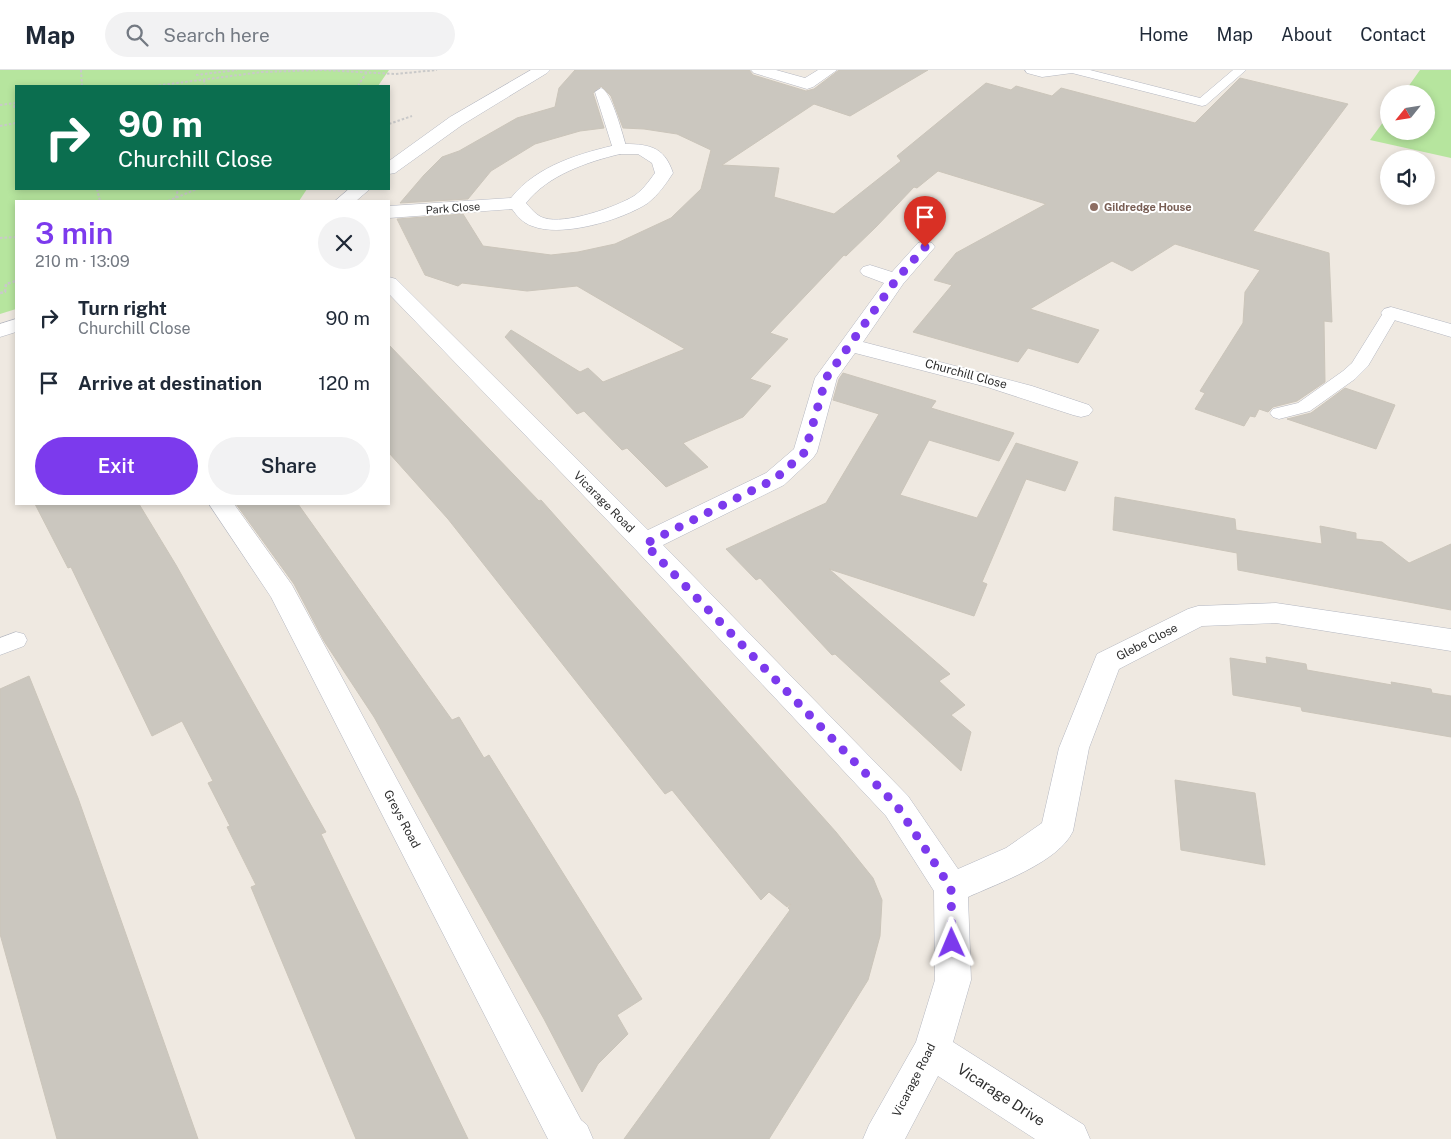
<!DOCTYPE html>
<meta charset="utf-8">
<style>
:root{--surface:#fff;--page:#f2f2f3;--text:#1f2937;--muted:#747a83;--line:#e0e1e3;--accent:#7c3aed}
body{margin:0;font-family:"Public Sans",sans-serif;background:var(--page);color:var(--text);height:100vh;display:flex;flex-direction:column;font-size:19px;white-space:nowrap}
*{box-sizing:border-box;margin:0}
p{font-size:16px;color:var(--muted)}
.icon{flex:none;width:28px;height:28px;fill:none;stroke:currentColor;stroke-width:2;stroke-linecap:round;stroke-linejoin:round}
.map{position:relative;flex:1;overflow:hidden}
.panel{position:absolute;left:15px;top:130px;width:375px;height:305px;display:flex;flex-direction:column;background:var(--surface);border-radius:0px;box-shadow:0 2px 8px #0003}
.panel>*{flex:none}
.banner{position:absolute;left:15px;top:15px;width:375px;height:105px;border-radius:0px;box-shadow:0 2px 8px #0003;background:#0b6e4f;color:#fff;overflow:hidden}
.needle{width:32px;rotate:240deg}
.fabs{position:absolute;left:1380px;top:15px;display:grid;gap:10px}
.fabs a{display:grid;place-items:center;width:55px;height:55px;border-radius:50%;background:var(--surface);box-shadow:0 2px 8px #0003;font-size:25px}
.pin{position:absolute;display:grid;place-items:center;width:42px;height:42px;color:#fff;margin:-51px -21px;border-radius:50% 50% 50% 0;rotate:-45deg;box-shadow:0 0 5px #0007}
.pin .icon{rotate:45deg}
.me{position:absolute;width:55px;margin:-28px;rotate:359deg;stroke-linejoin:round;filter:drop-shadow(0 0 4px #0008)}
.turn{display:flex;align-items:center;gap:18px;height:105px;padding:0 20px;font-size:22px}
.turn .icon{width:65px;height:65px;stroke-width:2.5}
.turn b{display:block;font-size:35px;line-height:42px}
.round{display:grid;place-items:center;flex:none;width:52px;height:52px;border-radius:26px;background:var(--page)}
.headline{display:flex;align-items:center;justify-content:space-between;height:85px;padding:0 20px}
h1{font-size:30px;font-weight:600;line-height:38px;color:var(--accent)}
.primary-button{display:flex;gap:10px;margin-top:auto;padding:10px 20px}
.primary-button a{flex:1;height:58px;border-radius:30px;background:var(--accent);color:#fff;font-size:20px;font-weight:600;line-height:58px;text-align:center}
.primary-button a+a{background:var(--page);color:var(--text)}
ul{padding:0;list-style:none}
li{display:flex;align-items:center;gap:15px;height:65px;padding:0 20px}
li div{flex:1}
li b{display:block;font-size:19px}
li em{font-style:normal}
header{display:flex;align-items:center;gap:30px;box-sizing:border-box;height:70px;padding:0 25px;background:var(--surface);border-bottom:1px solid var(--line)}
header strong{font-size:24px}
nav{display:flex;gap:28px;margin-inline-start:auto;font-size:18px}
.search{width:350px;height:45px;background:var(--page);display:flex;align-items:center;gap:12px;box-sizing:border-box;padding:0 18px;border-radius:28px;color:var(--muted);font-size:19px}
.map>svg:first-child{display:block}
</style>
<header>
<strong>Map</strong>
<div class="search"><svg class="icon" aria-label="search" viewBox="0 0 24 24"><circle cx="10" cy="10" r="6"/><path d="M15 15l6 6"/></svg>Search here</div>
<nav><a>Home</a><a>Map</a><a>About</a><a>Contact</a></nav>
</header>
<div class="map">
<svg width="1451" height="1069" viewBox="0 0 1451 1069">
<rect width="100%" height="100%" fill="#efe9e1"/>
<path fill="#b6e59e" d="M0,0H389L378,16H16V119H307L299,131H16V239L0,244Z
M1420,0H1451V88L1370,70L1389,44V61H1426V24H1403Z"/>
<path fill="#cbc7bf" stroke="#cbc5ba" d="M575,0H749L753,5L806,21L814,19L839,0H928L850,46L814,34L722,95L779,98L774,127L834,144L901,91L897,86L986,13L1011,20L1016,16L1052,26L1061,18L1195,53L1240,8L1348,34L1253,161L1329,183L1332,252L1324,251L1325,312L1297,331L1273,337L1268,342L1259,339L1255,347L1250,346L1244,356L1195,339L1205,323L1200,321L1243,253L1245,222L1260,200L1175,174L1132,201L1112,191L1030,239L1099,260L1078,293L1028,278L1018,292L913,262L952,215L934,210L956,183L1046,134L938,101L917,118L914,117L876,157L846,186L844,185L770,263L788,269L750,309L771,316L743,347L683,373L708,397L666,417L627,378L622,380L584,341L577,344L505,267L511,260L580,302L588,298L603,312L685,279L577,216L527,221L462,213L458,216L425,205L397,149L463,144L483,176L551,185L578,182L615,174L671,148L701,119L711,80L677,64L644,59L623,58L611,26L601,16L593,23L604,58L580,61L535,74L491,101L468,129L400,133L424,105L442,87L459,81L517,48L555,37L559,18Z
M389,275L539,431L541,430L836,762L873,808L882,830L880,866L868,910L769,1069H624L790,840L788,838L791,834L787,837L769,822L761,830L672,720L665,724L448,449L389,383Z
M843,303L936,331L931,338L1014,363L999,391L929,370L900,425L977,448L1016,373L1078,392L1065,421L1026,409L982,512L987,514L974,546L829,499L950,604L939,611L965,635L951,645L971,662L961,701L835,584L832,585L760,508L756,510L726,479L826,433L879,344L833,330L839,309Z
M1345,318L1395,335L1376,379L1287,349L1311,343Z
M1115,427L1235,449L1236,460L1322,474L1320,456L1356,463V469L1382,472L1409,493L1451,474V540L1238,500L1237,483L1113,460Z
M35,434H139L176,495L326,762L321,764L468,1069H356L251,817L256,815L227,757L230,756L208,713L213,711L182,651L152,666L71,497L68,498Z
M236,434H298L452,650L459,647L484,688L489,685L642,929L617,945L628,964L598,994L582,1022L544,949L374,647L324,571L294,514Z
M1266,587L1306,594L1307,600L1392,615L1391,612L1431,619L1432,623L1451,626V667L1302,641L1301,637L1233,625L1230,588L1267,594Z
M29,606L78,728L198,1069H57L0,864V619Z
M1175,710L1255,723L1265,795L1181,780Z"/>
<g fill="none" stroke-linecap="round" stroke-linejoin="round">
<defs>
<path id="lane" d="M1025,0H1090L1200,28L1233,0H1246L1206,35L1202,36L1072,3L1042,7L1027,3Z
M601,18C612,21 623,67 627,79L625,82L620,83L613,79L595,22Z
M1391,238L1397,240L1399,243L1368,296L1355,309L1310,341L1279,349L1273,347L1270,343L1273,339L1298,333L1343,301L1352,293L1385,240Z
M16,562L24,564L27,570L24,576L0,585V568Z"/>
<path id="street" d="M531,0H550L547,3L462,55L395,103L389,104V91L450,47Z
M751,0H776L805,8L818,0H837L813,17L807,19L754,3Z
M620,74C647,74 664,75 673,103C666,114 658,125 648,133C622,150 562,168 532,156C523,153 517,146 512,139L389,148V136L511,128C537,95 581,83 620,74ZM620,84H638L652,93L655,103C649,111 643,120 634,126C616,137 565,155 544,148C537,146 531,139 526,133C548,105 587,92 620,84Z
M349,119H370L356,131H335Z
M925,171L932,173L935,177L903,214L863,272L1032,316L1089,335L1093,340L1089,345L1081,347L1073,345L987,317L855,283L837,308L817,382L813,388L784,415L663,475L908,726L958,799L1006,778L1042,753L1059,678L1097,584L1188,539L1198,536L1276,533L1451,559V581L1276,553L1202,556L1119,599L1089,678L1073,761C1059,792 999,813 968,827L971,910L953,972L1084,1055L1090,1069H1035L938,1006L905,1069H863L869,1055L916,972L935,910L934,821L886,746L636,480L389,224V207L396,209L648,460L766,403L794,379L815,308L884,213L863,205L860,201L863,197L870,195L892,202L918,173Z
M1391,237L1451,254V267L1384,247L1381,243L1384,239Z
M16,249V262L0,267V254Z
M209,434H234L292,515L581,1050L587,1055L593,1069H548L271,527Z"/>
</defs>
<use href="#lane" stroke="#b4b7c1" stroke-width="1"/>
<use href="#street" stroke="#b4b7c1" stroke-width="1"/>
<path stroke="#c9c9c9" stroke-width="2" stroke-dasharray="2.5 2" stroke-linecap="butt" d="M81,0L82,16
M196,5L237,0
M204,10L205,16
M154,16L262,2L323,0L395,4L437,0
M358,16L368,0
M16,31L14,37H16
M0,35L15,33
M389,54L412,46
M0,56L16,53
M97,119L100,131
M176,128L178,119
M168,131L197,119
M0,168L16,167"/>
<path stroke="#c9c9c9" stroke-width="2.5" stroke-dasharray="3 2" stroke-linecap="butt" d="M0,223L5,222L6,214L16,211"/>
<use href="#lane" fill="#fff" fill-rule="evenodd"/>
<use href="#street" fill="#fff" fill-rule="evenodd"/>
</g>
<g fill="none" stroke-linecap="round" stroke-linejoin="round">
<path stroke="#7c3aed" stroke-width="9" stroke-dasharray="0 16.2" d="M925,177L896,210L826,308L805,382L775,409L645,474L897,736L951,818L952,873"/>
</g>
<circle fill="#8d6e63" stroke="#fff" stroke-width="2" cx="1094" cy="137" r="5"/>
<g text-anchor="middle" stroke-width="4" stroke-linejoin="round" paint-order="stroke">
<g font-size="11" font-weight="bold" fill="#785e54" stroke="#fff" text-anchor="start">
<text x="1104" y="141">Gildredge House</text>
</g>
<g font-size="11" fill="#2e2e2e" stroke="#fff">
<text transform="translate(453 138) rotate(-4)" y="4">Park Close</text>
</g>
<g font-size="12" fill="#2e2e2e" stroke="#fff">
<text transform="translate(966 304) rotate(15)" y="4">Churchill Close</text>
<text transform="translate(604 432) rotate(45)" y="4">Vicarage Road</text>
<text transform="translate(1147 572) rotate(-27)" y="4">Glebe Close</text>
<text transform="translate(402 749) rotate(62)" y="4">Greys Road</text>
<text transform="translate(914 1010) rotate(-63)" y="4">Vicarage Road</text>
</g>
<g font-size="15" fill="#2e2e2e" stroke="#fff">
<text transform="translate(1001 1025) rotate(33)" y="5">Vicarage Drive</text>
</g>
</g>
</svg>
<div class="fabs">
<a><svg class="needle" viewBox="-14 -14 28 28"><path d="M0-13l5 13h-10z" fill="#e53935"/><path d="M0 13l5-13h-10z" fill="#747a83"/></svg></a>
<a><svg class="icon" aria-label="sound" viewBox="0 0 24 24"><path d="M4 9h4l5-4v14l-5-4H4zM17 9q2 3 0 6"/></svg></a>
</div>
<div class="pin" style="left:925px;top:177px;background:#d93025"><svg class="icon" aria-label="arrive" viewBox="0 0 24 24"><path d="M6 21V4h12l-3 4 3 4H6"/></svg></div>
<svg class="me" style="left:952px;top:873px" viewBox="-20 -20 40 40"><path d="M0-17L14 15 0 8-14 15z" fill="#7c3aed" stroke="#fff" stroke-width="4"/></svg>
<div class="banner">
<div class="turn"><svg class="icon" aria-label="right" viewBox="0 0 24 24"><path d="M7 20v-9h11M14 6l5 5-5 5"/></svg><div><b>90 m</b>Churchill Close</div></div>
</div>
<section class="panel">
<div class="headline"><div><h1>3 min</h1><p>210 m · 13:09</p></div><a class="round"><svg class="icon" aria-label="close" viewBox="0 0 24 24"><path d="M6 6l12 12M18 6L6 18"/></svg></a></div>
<ul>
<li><svg class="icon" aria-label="right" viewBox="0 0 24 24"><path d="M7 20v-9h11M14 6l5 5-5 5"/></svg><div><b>Turn right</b><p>Churchill Close</p></div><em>90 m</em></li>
<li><svg class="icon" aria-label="arrive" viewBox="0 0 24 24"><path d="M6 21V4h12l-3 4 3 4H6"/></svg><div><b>Arrive at destination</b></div><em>120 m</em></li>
</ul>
<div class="primary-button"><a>Exit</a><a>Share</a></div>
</section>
</div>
